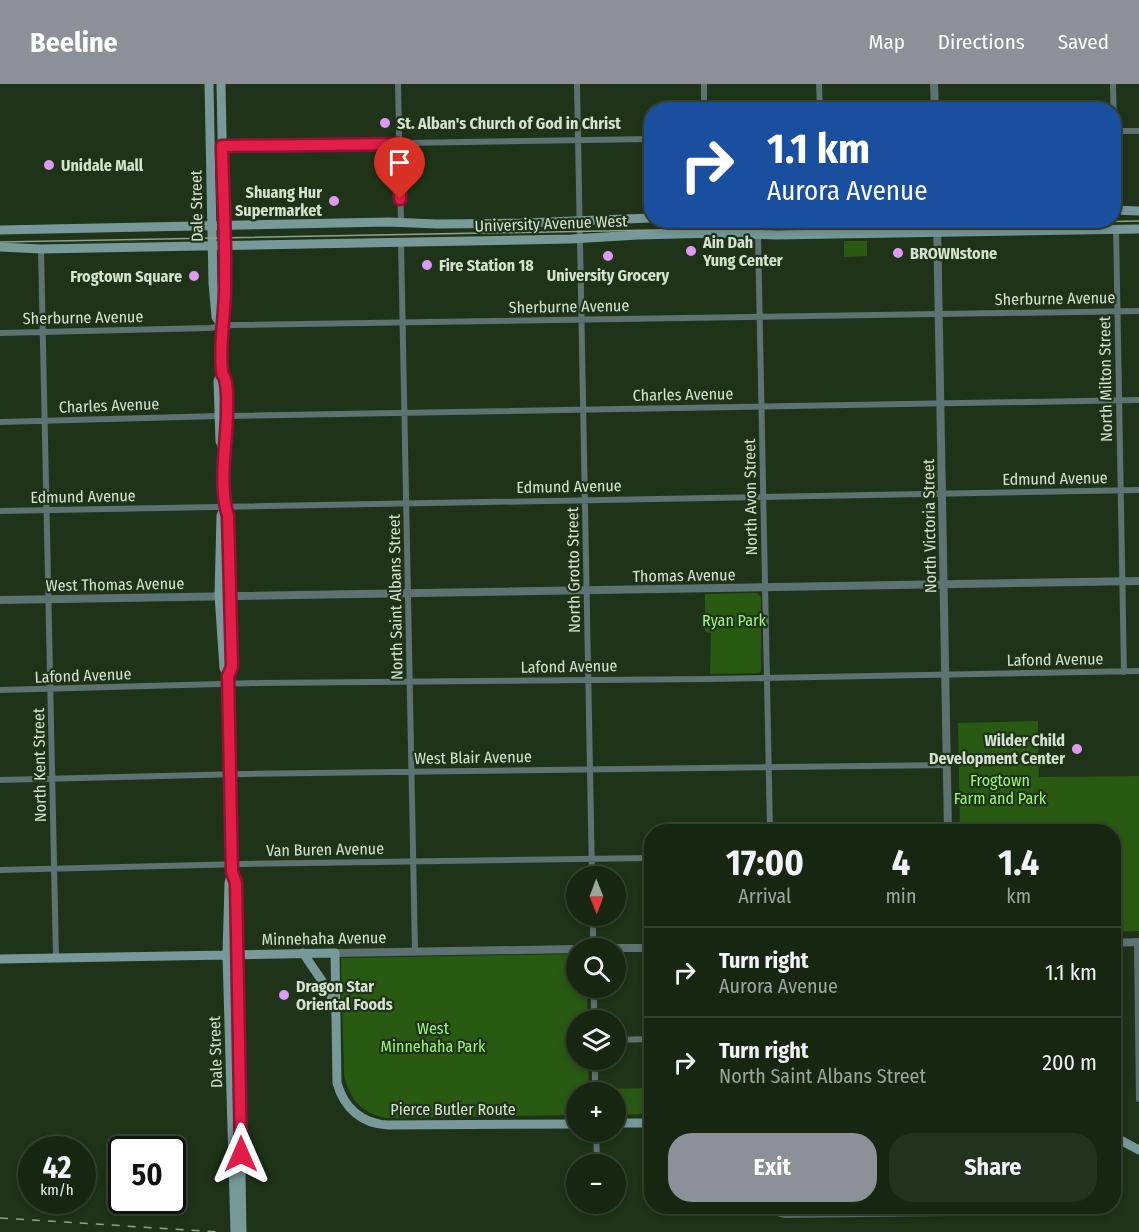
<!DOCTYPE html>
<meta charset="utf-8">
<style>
:root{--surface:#162611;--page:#23321f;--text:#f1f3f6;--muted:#9ea59f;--line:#354331;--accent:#8c9099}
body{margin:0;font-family:"Fira Sans Condensed",sans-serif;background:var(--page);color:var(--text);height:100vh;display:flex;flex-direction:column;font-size:22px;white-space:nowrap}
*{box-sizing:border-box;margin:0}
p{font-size:20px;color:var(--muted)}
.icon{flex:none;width:33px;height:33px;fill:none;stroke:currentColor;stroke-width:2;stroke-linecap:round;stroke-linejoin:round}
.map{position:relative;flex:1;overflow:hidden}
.drawer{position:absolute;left:644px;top:740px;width:477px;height:390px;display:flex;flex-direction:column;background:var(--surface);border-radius:24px;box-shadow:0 3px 9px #0003,0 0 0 2px var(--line)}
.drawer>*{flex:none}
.guide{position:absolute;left:644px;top:18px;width:477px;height:126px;border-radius:24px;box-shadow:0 3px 9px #0003,0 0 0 2px var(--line);background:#1a4fa0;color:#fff;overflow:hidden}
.needle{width:39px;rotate:179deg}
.tools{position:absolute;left:566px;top:782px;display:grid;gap:12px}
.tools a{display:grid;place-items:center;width:60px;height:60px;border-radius:50%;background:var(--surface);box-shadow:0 3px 9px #0003,0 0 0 2px var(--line);font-size:30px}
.speed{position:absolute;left:18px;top:1052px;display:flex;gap:12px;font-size:30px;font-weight:700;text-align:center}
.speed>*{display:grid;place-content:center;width:78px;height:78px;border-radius:50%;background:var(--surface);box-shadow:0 3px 9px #0003,0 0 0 2px var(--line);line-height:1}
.speed small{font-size:15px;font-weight:400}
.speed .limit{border:3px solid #111;border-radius:9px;background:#fff;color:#111}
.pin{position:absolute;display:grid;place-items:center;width:51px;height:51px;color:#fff;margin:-62px -26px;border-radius:50% 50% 50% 0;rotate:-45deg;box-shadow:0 0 6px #0007}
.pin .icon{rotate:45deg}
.me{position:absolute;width:66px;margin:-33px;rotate:0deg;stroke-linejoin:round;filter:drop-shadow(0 0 4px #0008)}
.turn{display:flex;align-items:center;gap:21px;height:126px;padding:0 24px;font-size:27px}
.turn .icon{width:78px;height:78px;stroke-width:2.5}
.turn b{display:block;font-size:42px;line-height:51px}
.eta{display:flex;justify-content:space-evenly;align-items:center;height:102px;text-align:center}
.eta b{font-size:36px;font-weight:700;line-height:42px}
.button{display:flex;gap:12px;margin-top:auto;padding:12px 24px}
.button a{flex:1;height:69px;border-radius:24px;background:var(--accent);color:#fff;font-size:24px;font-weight:700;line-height:69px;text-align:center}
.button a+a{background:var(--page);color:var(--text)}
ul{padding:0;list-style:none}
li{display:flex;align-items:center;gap:18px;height:90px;padding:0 24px;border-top:2px solid var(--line)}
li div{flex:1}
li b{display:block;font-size:22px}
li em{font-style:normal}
header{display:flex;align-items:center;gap:36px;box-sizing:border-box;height:84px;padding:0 30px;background:var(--accent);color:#fff}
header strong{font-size:28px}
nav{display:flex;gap:33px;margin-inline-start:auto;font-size:21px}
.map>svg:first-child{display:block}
</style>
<header>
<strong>Beeline</strong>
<nav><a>Map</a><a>Directions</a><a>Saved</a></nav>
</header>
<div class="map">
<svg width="1139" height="1148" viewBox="0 0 1139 1148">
<rect width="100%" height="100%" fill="#1e3317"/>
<path fill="#295a11" d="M844,157H867V172L844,173Z
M757,509L761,513V587L759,589L710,590L711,549L705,548V510Z
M1038,637L1039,693L1139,692V847L1113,848V747H960L958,639Z
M576,870V903H587V936H576V975H588L589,1008H576V1031L386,1034C362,1030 349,1014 344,991L341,874Z
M651,1004V1030L615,1031V1008H604V1005Z"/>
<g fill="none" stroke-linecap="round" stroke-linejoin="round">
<path stroke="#5d7272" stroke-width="6" d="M398,0L401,138
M577,0L592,792
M704,0V26
M819,0L820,26
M1113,0L1116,126
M1113,47H1139
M222,62L651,55
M1116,145L1124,588
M758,151L770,747
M401,158L415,867
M41,165L56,874
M0,249L209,244L232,241L1139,227
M227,332L1139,316
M0,338L219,332
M0,427L1139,406
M0,606L260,599L709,595L1139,587
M0,696L242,690L947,681
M0,786L243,780L651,774
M593,831V864
M1137,858L1139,1015
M594,903V936
M615,956L651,955
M595,975V1008
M596,1047L597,1080
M776,1122L778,1129L785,1131L947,1129L954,1127L955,1122"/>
<path stroke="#5d7272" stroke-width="8" d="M934,0L935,26
M937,136L948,747
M0,516L1139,497
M1113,859L1139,858
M615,864H651
M335,869L576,865"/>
<path stroke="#799" stroke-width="9" d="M209,0L213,199L216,233L222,243
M221,0L225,202V232L222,243V289C230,305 229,349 224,367
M1113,126L1139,127
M0,146L388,138L437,140L522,139L651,134
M0,163L41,165L571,155L638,151L718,149L776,151L1139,145
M222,289L218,297L220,357L224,367L225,422L229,432L232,583L228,592
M225,422L221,432L219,511L224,584L228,592V600L232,788L229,799L227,871L235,1148
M232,788L236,799L242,1148
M303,869L329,907L333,918
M0,875L335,869L337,999C344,1024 362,1040 388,1041L576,1040
M615,1039H651
M1113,1052L1139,1066"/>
<path stroke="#91a18b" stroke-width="1.5" d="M0,158L1139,137"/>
<path stroke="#91a18b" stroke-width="1.5" stroke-dasharray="8 8" stroke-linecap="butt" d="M0,1134L220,1148"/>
</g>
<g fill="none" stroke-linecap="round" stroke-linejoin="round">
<defs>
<path id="route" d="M241,1070L236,799L232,788L228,592L232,583L228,432C218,398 227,361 227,327C227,317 228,305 225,295C223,287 223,295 222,287C219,259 225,232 225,204C226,157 223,109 222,62L399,60L400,115"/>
</defs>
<use href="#route" stroke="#92132f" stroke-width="15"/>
<use href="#route" stroke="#e11d48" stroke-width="10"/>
</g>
<g fill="#dd99f3" stroke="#1e3317" stroke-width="2">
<circle cx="385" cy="39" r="6"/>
<circle cx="49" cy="81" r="6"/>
<circle cx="334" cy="117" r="6"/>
<circle cx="691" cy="167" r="6"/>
<circle cx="898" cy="169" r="6"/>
<circle cx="608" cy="172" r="6"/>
<circle cx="427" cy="181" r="6"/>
<circle cx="194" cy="192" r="6"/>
<circle cx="1077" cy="665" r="6"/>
<circle cx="284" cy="911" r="6"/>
</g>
<g text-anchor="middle" stroke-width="4.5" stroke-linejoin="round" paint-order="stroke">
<g font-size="16" font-weight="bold" fill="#d5e2d0" stroke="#1e3317" text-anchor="start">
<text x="397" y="45">St. Alban's Church of God in Christ</text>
<text x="61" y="87">Unidale Mall</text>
<text x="322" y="114" text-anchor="end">Shuang Hur<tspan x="322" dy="18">Supermarket</tspan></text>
<text x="703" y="164">Ain Dah<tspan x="703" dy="18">Yung Center</tspan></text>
<text x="910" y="175">BROWNstone</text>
<text x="439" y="187">Fire Station 18</text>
<text x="608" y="197" text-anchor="middle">University Grocery</text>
<text x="182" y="198" text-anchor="end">Frogtown Square</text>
<text x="1065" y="662" text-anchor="end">Wilder Child<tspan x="1065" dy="18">Development Center</tspan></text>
<text x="296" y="908">Dragon Star<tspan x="296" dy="18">Oriental Foods</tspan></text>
</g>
<g font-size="16" fill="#d5e2d0" stroke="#1e3317">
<text transform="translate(196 122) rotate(-91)" y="6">Dale Street</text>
<text transform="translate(551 139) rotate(-2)" y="6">University Avenue West</text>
<text transform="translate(1055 214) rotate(-1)" y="6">Sherburne Avenue</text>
<text transform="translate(569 222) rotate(-1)" y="6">Sherburne Avenue</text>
<text transform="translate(83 233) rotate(-1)" y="6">Sherburne Avenue</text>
<text transform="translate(1105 295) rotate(-91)" y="6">North Milton Street</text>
<text transform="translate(683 310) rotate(-1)" y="6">Charles Avenue</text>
<text transform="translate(109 321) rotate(-2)" y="6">Charles Avenue</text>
<text transform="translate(1055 394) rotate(-1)" y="6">Edmund Avenue</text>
<text transform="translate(569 402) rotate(-1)" y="6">Edmund Avenue</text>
<text transform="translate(83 412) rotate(-1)" y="6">Edmund Avenue</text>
<text transform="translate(750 413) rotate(-91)" y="6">North Avon Street</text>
<text transform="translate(929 442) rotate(-91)" y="6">North Victoria Street</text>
<text transform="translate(573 486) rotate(-91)" y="6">North Grotto Street</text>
<text transform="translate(684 491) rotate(-1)" y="6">Thomas Avenue</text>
<text transform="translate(115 500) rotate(-1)" y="6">West Thomas Avenue</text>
<text transform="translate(395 513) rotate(-91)" y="6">North Saint Albans Street</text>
<text transform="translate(1055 575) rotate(-1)" y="6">Lafond Avenue</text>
<text transform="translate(569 582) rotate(-1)" y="6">Lafond Avenue</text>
<text transform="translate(83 591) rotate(-2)" y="6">Lafond Avenue</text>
<text transform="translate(473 673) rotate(-1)" y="6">West Blair Avenue</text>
<text transform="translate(39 681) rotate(-91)" y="6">North Kent Street</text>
<text transform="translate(325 765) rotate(-1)" y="6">Van Buren Avenue</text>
<text transform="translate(324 854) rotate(-1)" y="6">Minnehaha Avenue</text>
<text transform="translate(215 968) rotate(-92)" y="6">Dale Street</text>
<text x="453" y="1031">Pierce Butler Route</text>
</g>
<g font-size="16" fill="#9ef87b" stroke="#1e3317">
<text x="734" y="542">Ryan Park</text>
<text x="1000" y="702">Frogtown<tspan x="1000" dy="18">Farm and Park</tspan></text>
<text x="433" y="950">West<tspan x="433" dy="18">Minnehaha Park</tspan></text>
</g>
</g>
</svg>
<div class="tools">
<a><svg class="needle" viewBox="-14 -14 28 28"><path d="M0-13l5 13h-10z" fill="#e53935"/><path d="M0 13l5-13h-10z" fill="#9ea59f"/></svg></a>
<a><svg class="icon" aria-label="search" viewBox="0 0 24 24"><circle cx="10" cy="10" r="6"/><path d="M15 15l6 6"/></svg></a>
<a><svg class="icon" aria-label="layers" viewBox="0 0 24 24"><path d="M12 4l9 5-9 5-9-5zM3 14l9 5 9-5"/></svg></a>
<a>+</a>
<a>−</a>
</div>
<div class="speed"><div>42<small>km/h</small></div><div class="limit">50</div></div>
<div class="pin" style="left:400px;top:115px;background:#d93025"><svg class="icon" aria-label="arrive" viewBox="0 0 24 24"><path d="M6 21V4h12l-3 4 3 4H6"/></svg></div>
<svg class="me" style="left:241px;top:1070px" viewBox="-20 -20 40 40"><path d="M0-17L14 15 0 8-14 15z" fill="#e11d48" stroke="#fff" stroke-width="4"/></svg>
<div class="guide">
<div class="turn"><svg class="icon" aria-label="right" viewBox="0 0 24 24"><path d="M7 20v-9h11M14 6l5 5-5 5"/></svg><div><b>1.1 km</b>Aurora Avenue</div></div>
</div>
<section class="drawer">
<div class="eta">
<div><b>17:00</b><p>Arrival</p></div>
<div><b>4</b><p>min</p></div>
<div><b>1.4</b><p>km</p></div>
</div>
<ul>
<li><svg class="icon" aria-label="right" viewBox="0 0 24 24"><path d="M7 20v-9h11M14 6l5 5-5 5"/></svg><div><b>Turn right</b><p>Aurora Avenue</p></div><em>1.1 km</em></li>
<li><svg class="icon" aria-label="right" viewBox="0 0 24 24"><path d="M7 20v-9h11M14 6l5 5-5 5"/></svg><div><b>Turn right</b><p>North Saint Albans Street</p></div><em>200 m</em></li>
</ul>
<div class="button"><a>Exit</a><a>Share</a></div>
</section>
</div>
